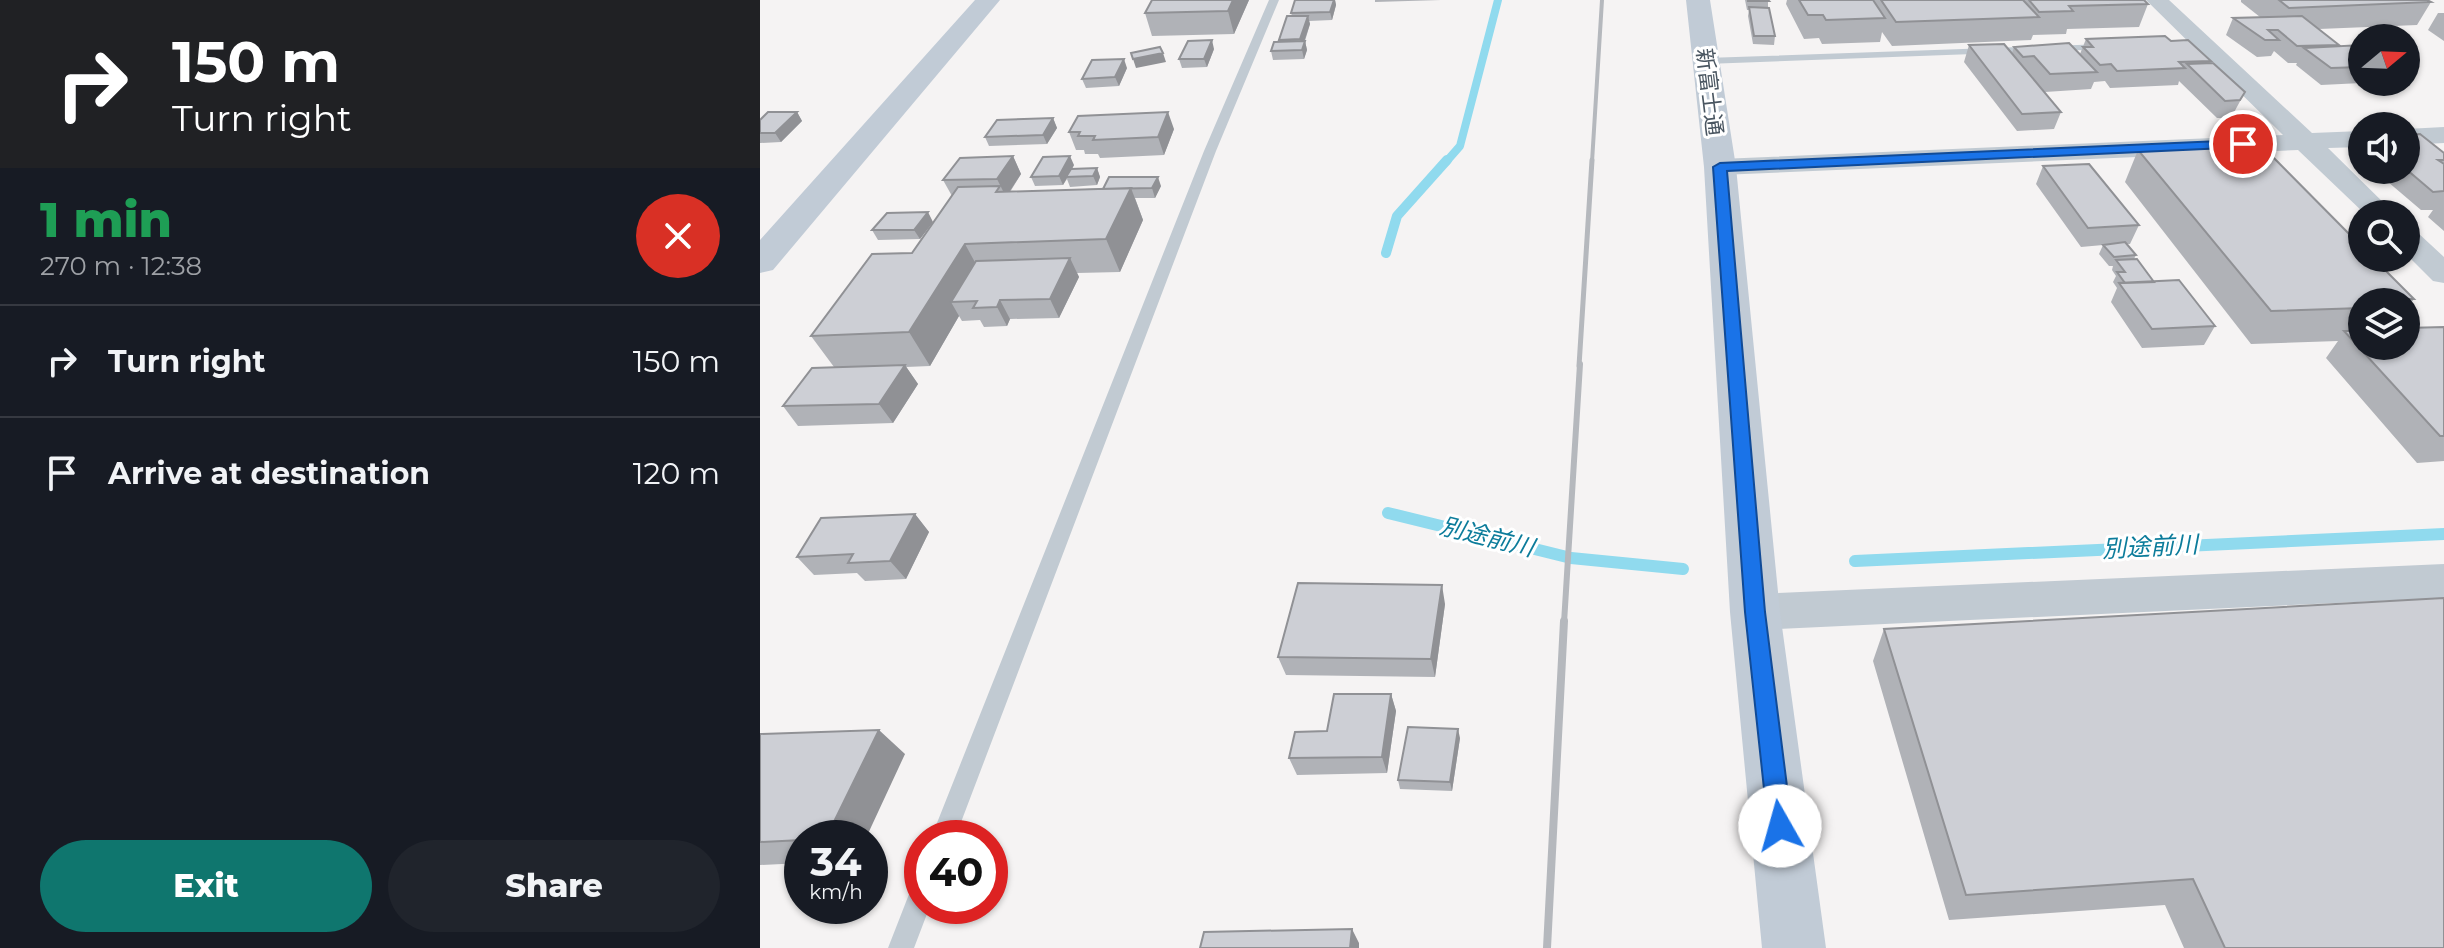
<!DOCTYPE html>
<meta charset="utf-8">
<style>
:root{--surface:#171b24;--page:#20242c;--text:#f1f3f6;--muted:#9ea1a6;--line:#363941;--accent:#0f766e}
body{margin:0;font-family:Montserrat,"Noto Sans JP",sans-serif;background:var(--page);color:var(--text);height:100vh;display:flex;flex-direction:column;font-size:30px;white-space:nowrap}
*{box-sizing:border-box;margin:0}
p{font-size:26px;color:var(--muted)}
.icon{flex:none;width:44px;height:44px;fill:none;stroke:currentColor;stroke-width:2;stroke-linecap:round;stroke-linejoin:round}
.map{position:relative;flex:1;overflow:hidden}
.details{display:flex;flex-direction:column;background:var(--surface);width:760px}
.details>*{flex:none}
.guide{background:#202124;color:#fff;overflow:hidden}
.needle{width:52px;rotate:71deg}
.fabs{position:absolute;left:1588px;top:24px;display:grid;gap:16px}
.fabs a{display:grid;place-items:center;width:72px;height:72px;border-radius:50%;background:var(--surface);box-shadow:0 2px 6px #0004;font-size:40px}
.speed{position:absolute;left:24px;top:820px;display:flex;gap:16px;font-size:40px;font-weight:700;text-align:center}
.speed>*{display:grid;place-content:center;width:104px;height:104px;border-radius:50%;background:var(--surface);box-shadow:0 2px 6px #0004;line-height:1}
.speed small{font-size:20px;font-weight:400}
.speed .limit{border:12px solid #d22;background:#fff;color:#111}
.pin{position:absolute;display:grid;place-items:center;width:68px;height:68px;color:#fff;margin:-34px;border:4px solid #fff;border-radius:50%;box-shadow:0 2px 8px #0007}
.me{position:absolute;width:88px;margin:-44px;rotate:353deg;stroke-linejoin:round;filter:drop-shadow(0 0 6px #0008)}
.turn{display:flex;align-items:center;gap:28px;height:168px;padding:0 40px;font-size:36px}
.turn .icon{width:104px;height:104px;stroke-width:2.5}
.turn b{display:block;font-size:56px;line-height:68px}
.round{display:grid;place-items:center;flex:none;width:84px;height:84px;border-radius:42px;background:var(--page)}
.head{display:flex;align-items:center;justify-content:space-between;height:136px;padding:0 40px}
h1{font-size:48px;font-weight:800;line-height:60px;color:#1e9e55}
.button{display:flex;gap:16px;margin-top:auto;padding:16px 40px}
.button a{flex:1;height:92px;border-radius:48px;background:var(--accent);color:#fff;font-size:32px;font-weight:800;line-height:92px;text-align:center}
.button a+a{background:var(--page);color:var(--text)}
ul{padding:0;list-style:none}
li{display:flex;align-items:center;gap:24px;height:112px;padding:0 40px;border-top:2px solid var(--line)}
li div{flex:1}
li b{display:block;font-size:30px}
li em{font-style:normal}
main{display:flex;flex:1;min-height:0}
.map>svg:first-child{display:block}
</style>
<main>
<section class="details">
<div class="guide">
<div class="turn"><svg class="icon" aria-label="right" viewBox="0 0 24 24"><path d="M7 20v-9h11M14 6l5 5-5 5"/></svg><div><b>150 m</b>Turn right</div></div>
</div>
<div class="head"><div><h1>1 min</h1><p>270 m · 12:38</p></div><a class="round" style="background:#d93025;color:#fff"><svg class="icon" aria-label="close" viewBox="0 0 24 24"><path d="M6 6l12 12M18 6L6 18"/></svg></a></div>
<ul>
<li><svg class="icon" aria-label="right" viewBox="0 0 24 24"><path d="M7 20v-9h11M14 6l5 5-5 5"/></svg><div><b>Turn right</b></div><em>150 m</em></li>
<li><svg class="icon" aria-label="arrive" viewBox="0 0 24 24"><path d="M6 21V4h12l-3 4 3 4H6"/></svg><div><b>Arrive at destination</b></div><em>120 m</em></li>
</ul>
<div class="button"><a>Exit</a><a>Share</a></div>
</section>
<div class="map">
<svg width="1684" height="948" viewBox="0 0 1684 948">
<rect width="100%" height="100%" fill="#f5f3f3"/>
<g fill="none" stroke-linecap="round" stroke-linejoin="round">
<path stroke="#90daee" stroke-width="8" d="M686,162L700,146L738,0"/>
<path stroke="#90daee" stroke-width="10" d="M626,253L637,216L687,160"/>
<path stroke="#90daee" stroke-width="12" d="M628,513L811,558L923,569
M1095,561L1684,534"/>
<path fill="#c1cad2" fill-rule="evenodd" d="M509,0H519L456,151L195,838H171L444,151Z
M1347,44L1351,45V49L946,64L940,61L946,58Z
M162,881V906H170L154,948H128L153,884Z"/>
<path fill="#c1cad2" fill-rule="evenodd" d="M1386,0H1409L1552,133L1602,131V147L1568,148L1635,214H1605L1538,150L960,175L950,173L946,167L950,161L960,159L1523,135Z
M1684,127V143L1646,145V129Z
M1646,229L1657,232L1684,257V283L1673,281L1646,254Z
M1684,564V598L995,630L980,624L974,612L980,600L995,594Z"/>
<path fill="#c1cbd6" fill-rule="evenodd" d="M215,0H240L13,270L0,273V240Z
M926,0H950L976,167L1020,612L1066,948H1002L970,612L944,167Z"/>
<path stroke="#b5b8bd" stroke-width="4" d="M832,162L842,0"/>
<path stroke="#b5b8bd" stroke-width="5" d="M819,366L832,160"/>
<path stroke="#b5b8bd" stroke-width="6" d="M804,623L820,364"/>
<path stroke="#b5b8bd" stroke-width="8" d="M787,948L804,621"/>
</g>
<path fill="#b0b2b7" d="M489,0L474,34L392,36L385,13Z
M535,0H575L576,5L572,20L549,21L550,24L545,41L547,50L544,59L513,60L511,51L520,42L519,40L532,16L531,13Z
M615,0H681L615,2Z
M985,0H1008V8L1015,36L1014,45L993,44L988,16L989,10H987Z
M1027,0H1384L1388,4L1379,27L1307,29L1306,34L1273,35L1271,40L1132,46L1122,32L1120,42L1062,44L1059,38L1044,39L1026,4Z
M1481,0H1667L1671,2L1657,25L1559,29L1579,45L1578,46L1602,45V82H1622L1561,85L1536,65L1537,63H1528L1514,51L1511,56L1497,57L1466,35L1473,18L1500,17L1481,2Z
M1678,13H1684V41L1668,30Z
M1326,39L1411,41L1451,61L1450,63L1485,92L1471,118H1457L1419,81L1418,85L1350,88L1345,81L1334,82L1331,89L1285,92L1270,75L1301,112L1294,129L1257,131L1204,62L1209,45L1252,53L1254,47L1320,54Z
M454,49L447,67L422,68L419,59Z
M367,68L359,86L326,88L322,79Z
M37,112L42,121L21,142L0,143V120Z
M293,118L297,128L287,144L229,146L225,137Z
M414,129L404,155L340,158L338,154H325L324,150H316L309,132Z
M1646,135L1684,153V231L1668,217L1673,210H1661L1614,170H1646Z
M1378,150L1654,299L1646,309V302H1602V346L1684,327V461L1657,463L1566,358L1578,341L1491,344L1365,182Z
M253,156L261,174L250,192L401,186L395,198H375L383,220L360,272L317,273L319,277L299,318L250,319L247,326L224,327L220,320L202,321L199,316L170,366L146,367L158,384L133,423L38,426L23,406L74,367L51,336L152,253L192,196L183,180Z
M314,165L312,169L337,168L340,177L337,185L310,187L307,179L303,185L275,186L271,177Z
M1283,166L1379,225L1370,244H1367L1376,255L1374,259L1394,282L1455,326L1444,345L1382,348L1351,302L1357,288L1353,282L1356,276L1352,270L1353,266H1349L1339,254L1343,245L1321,247L1276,184Z
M173,222L160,239L118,240L112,230Z
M155,514L169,532L146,579L105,581L97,573L54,575L37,557Z
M685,604L675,677L526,675L518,657Z
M1124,629L1684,948H1424L1405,905L1189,920L1113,661Z
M631,694L636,711L627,773L537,775L529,758L567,731Z
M0,734L145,754L42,838V863L0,865Z
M700,738L692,791L640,789L638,780Z"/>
<path fill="#909195" d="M473,0H489L474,34L468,11Z
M574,0H575L576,5L572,20L570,12Z
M548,16L550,24L542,48L540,39Z
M452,40L454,49L447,67L444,59Z
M545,41L547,50L544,59L542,50Z
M403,53L406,62L376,68L373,59Z
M364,59L367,68L359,86L355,77Z
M37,112L42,121L21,142L15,133Z
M408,112L414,129L404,155L398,137Z
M293,118L297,128L287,144L283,135Z
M253,156L261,174L246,197L237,179Z
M310,156L314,165L303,185L299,176Z
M337,168L340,177L337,185L333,176Z
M398,177L401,186L395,198L392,188Z
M371,188L383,220L360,272L346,239Z
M168,212L173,222L160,239L154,230Z
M205,244L223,277L191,302L199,316L170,366L149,332Z
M310,258L319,277L299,318L290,299Z
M240,300L250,319L247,326L237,307Z
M145,365L158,384L133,423L119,404Z
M155,514L169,532L146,579L130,561Z
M682,585L685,604L675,677L671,659Z
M631,694L636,711L627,773L622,757Z
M698,729L700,738L692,791L690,782Z
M119,730L145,754L106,838H66Z
M592,929L599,943V948H590Z"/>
<path fill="#cdcfd5" stroke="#909195" stroke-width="2" d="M392,0H473L468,11L385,13Z
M535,0H574L570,12L531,13Z
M988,0H1008L1009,1H988Z
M1039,0H1113L1125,18L1066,20L1063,15H1048Z
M1121,0H1263L1279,17L1136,22Z
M1269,0H1384L1388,4L1309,6L1313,11L1279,12Z
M1519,0H1667L1671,2L1529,8Z
M989,7L1009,8L1015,36H994Z
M527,16H548L540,39L519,40Z
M1542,16L1579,45L1537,46L1518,30H1508L1519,40H1505L1473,18Z
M1405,36L1411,41L1428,40L1451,61L1419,62L1425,68L1357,71L1351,64L1340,65L1323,47H1333L1326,39Z
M452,40L444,59H419L428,41Z
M545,41L542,50L511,51L514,42Z
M1309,43L1337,72L1290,74L1274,56L1263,57L1254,47Z
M1244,44L1301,112L1262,114L1209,45Z
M1602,45V67L1571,68L1544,48Z
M400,47L403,53L373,59L371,53Z
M364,59L355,77L322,79L332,60Z
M1453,63L1485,92L1480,100L1465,101L1427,64Z
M8,112H37L15,133H0V120Z
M408,112L398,137L333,140L335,136H318L320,132H309L318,116Z
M293,118L283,135L225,137L237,120Z
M1660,134L1684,153V160H1678L1684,164V191L1673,192L1646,169V135Z
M1503,147L1602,247V258H1613L1654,299H1640L1643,302H1602V308L1511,311L1378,150Z
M253,156L237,179L183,180L200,158Z
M310,156L299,176L271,177L283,157Z
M1329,164L1379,225L1328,228L1283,166Z
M337,168L333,176L306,177L311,169Z
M349,177H398L392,188L343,189Z
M240,186L236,192L371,188L346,239L205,244L149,332L51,336L112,254L152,253L198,187Z
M168,212L154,230H112L127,213Z
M1365,242L1376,255L1354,257L1343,245Z
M310,258L290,299L240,300L237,307L213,308L217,301L191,302L216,261Z
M1377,259L1394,282L1365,283L1357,272H1365L1356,260Z
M1419,280L1455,326L1392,329L1359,283Z
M1684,327V436H1680L1584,331H1602V346H1646V328Z
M145,365L119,404L23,406L52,368Z
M155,514L130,561L88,563L93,554L37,557L61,518Z
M538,583L682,585L671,659L518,657Z
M1684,598V948H1465L1433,879L1206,895L1124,629Z
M574,694H631L622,757L529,758L535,732L567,731Z
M648,727L698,729L690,782L638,780Z
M119,730L66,838H42V840L0,842V734Z
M592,929L590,948H440L444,932Z"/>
<path fill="#1a73e8" stroke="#114b97" stroke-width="2" d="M1483,140L1489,144L1487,147L967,171L1005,612L1032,826L1029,834L1020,838L1011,834L1008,826L985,612L953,167L960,163Z"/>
<g text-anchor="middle" stroke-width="6" stroke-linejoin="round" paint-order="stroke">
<g font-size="22" fill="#4a5661" stroke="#fff">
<text transform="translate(950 92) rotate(83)" y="8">新富士通</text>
</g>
<g font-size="24" font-style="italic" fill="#0c7c9b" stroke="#fff">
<text transform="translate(727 537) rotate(14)" y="8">別途前川</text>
<text transform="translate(1390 547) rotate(-3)" y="8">別途前川</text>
</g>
</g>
</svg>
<div class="fabs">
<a><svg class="needle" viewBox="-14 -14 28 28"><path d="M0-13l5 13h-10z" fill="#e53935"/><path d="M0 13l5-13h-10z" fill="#9ea1a6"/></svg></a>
<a><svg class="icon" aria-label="sound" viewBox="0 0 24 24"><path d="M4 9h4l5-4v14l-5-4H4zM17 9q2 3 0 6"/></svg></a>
<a><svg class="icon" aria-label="search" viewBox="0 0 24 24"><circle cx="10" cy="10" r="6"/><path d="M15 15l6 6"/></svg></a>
<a><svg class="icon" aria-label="layers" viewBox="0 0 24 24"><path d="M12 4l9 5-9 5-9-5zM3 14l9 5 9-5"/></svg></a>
</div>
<div class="speed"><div>34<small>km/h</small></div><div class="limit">40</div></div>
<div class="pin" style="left:1483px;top:144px;background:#d93025"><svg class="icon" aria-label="arrive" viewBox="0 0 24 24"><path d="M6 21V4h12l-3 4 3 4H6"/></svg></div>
<svg class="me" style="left:1020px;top:826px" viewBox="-20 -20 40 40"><circle r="19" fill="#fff"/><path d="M0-13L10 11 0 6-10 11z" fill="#1a73e8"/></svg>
</div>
</main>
